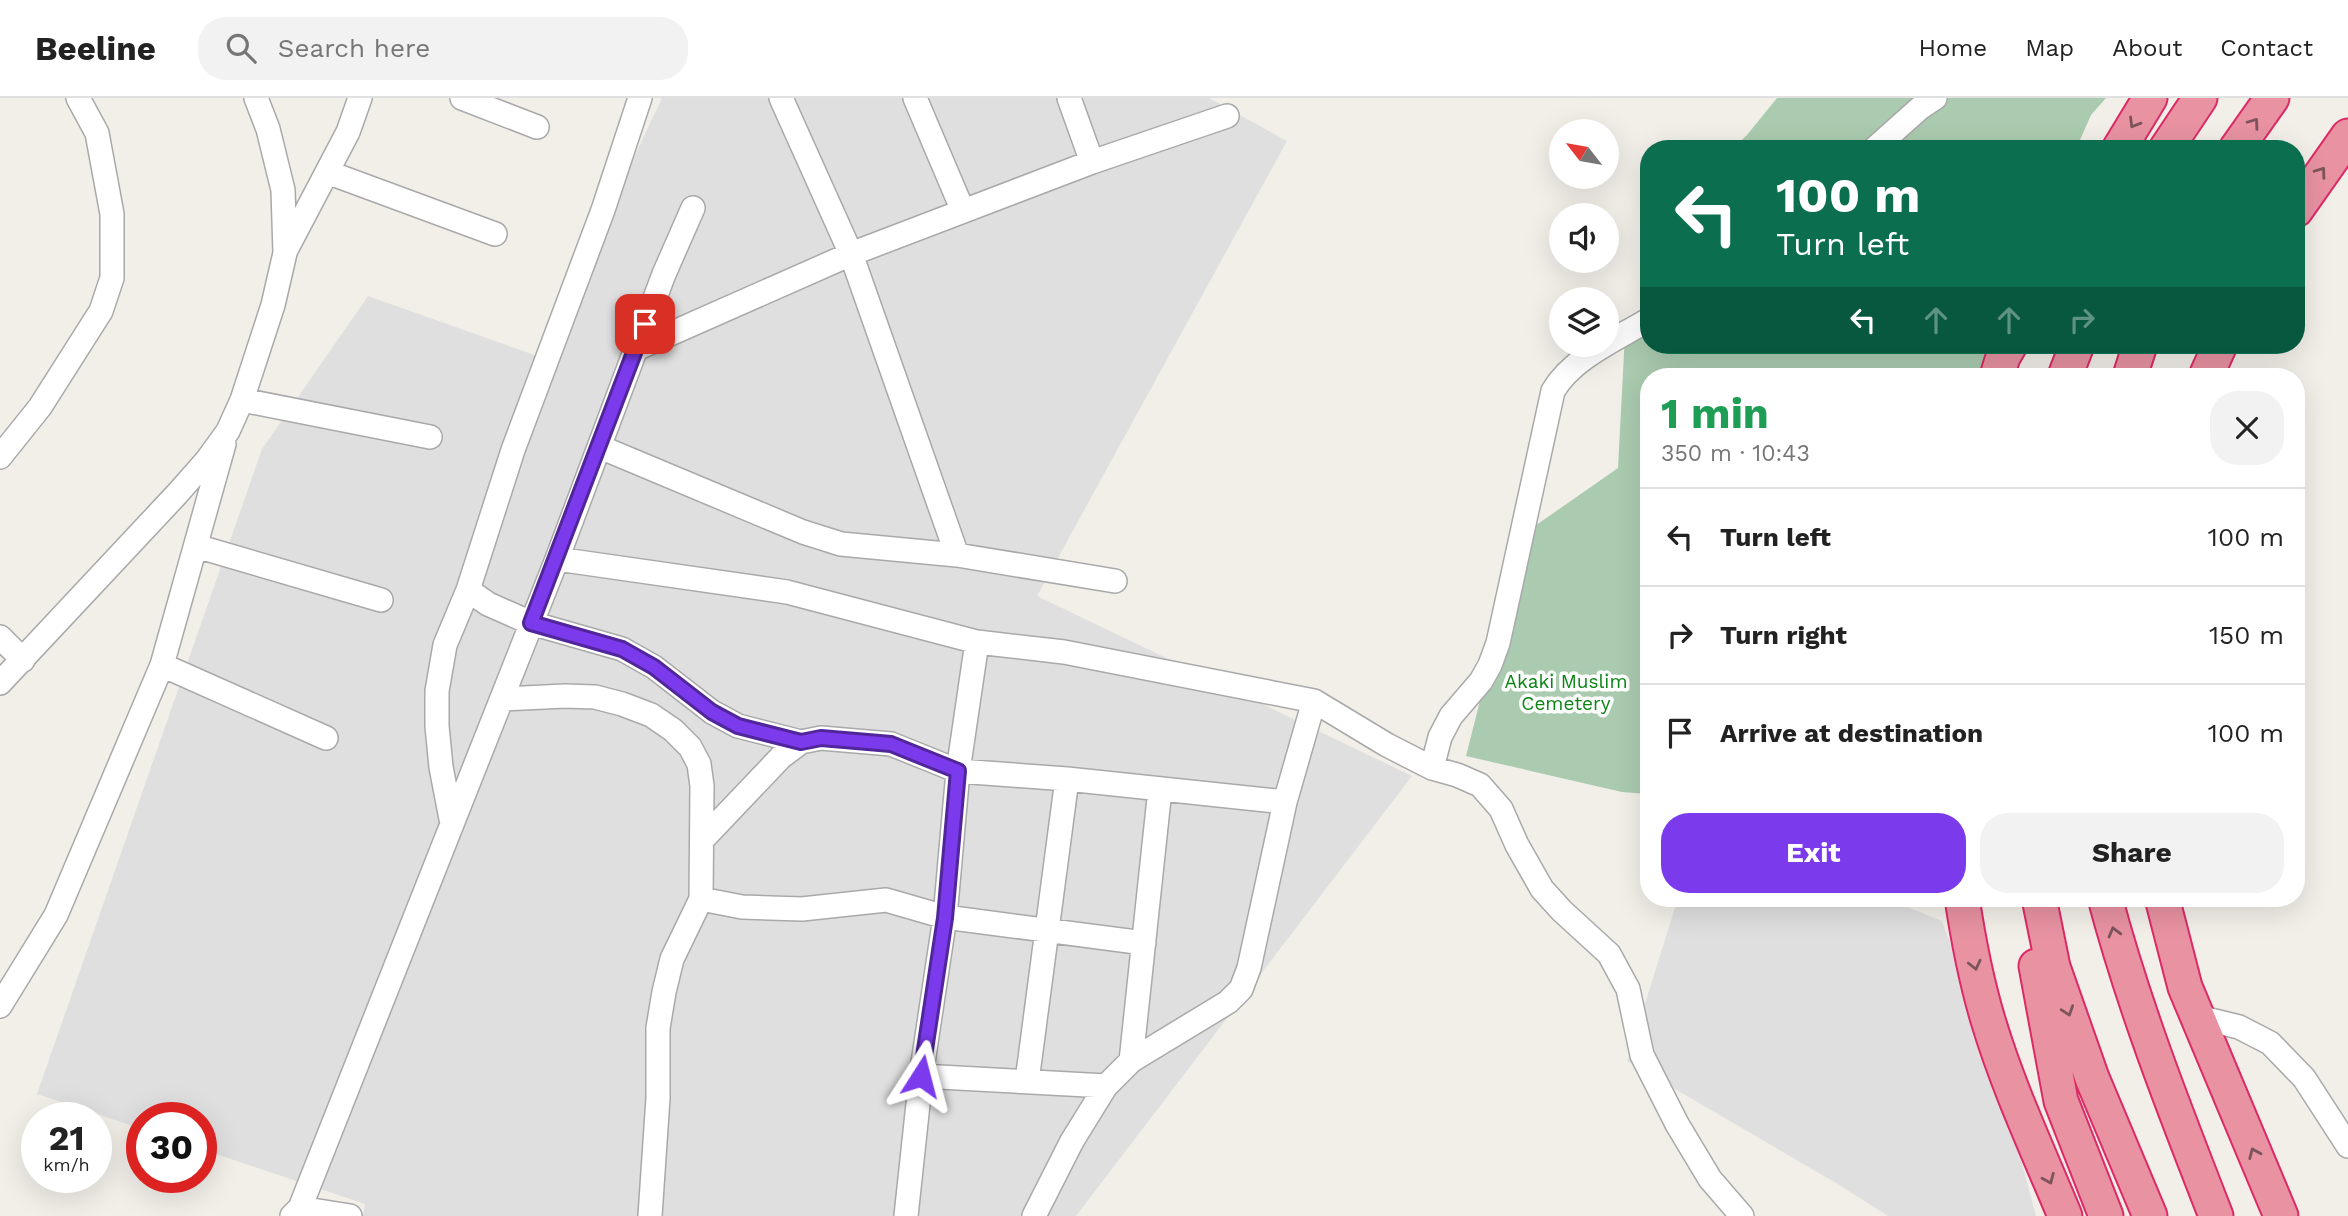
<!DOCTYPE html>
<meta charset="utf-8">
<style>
:root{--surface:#fff;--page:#f2f2f2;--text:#222;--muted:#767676;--line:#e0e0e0;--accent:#7c3aed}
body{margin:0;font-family:"Work Sans",sans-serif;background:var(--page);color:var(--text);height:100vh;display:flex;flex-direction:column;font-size:26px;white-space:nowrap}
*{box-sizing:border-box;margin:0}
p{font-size:23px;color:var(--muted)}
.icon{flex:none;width:38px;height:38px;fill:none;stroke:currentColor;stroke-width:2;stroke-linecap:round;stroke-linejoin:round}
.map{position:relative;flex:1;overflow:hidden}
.details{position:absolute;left:1640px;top:270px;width:665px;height:539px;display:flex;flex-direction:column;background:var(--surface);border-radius:28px;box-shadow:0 7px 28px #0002}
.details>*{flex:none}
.guide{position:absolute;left:1640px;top:42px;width:665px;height:214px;border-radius:28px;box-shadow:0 7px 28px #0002;background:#0b6e4f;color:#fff;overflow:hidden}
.needle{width:46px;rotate:301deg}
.fabs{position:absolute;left:1549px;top:21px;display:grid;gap:14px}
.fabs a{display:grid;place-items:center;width:70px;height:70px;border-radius:50%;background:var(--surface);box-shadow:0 7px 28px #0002;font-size:35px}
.speed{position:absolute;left:21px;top:1004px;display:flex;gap:14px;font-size:35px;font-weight:700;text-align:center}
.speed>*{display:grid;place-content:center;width:91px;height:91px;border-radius:50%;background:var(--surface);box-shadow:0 7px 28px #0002;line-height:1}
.speed small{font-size:18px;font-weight:400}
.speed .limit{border:10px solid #d22;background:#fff;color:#111}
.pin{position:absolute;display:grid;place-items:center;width:60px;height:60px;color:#fff;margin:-30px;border-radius:14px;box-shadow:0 4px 10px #0006}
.me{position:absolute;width:77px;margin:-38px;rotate:9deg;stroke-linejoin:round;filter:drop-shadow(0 0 5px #0008)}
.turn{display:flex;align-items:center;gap:24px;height:147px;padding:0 21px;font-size:32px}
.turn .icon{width:91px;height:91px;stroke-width:2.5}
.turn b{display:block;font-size:49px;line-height:60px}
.lanes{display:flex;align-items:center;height:66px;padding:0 21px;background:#0003;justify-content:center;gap:35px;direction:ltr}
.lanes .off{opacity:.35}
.round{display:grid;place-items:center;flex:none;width:74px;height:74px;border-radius:28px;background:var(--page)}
.head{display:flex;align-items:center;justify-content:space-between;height:119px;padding:0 21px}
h1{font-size:42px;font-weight:700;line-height:52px;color:#1e9e55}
.action{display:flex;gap:14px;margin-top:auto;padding:14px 21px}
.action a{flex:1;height:80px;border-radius:28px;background:var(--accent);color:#fff;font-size:28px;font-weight:700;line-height:80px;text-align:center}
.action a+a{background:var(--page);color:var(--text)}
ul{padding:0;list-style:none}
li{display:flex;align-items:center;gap:21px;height:98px;padding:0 21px;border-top:2px solid var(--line)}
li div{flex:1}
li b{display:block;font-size:26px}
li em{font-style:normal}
header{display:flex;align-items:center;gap:42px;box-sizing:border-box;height:98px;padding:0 35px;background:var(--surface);border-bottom:2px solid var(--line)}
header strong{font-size:33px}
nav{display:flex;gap:38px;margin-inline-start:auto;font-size:24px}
.search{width:490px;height:63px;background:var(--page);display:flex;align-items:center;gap:18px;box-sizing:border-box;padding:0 24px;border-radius:28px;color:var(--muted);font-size:26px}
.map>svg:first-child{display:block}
</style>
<header>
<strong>Beeline</strong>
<div class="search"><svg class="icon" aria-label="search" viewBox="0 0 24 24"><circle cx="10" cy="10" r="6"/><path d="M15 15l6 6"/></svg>Search here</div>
<nav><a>Home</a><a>Map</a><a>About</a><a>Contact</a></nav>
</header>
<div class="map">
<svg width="2348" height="1118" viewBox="0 0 2348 1118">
<rect width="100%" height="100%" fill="#f2efe9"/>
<path fill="#e0dfdf" d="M662,0H1209L1287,43L1037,498L1412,678L1076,1118H363L365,1106L201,1051V1020H142V1031L37,996L262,351L368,198L540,259Z
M1678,800H1885L1942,823L1996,968L2036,1118H1888L1836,1085L1627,963Z"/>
<path fill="#aacbaf" d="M1777,0H2106L2091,17L2076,51H1732L1747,37Z
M1648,201V247H1990L1978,278H1648V696L1622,694L1466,658L1522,437L1618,370L1625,236Z"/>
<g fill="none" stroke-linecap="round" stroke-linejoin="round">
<defs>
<path id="minor" d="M462,0L537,29
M781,0L851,156L957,457
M915,0L963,113
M1069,0L1092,64
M1874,51L1920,10L1935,0
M327,74L495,136
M286,152L348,34L360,0
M636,251L851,156L1092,64L1227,18
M242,302L430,339
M600,349L803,434L841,446L957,457L1115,483
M0,359L40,309L101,213L112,180V116L97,35L78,0
M196,448L381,502
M557,461L664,176L693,110
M468,492L488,506L531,525L622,551L654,569L712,614L738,628L801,644
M0,539L23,562
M162,567L326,640
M0,585L177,396L207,362L228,333L242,302L273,207L285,155L283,92L268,31L256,0
M502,601L565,598L595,599L622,606L651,617L673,632L690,649L699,666L702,688L701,801L672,861L664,894L658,930V1000L650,1118
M1432,670L1440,639L1451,618L1481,583L1490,567L1498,545L1553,293C1572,260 1617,241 1648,222
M452,726L441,669L437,628V593L445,547L468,492L513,352L603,112L640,0
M702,742L781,659L801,644L821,640L891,646L958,673L1067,681L1285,704
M701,801L742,809L802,811L886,802L945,819L1144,845
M0,908L56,817L162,567L224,346
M2198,919L2239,929L2270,945L2304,980L2348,1048
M1131,963L1160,691
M921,978L1106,988
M1027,983L1067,681
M300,1110L350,1118
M292,1118L300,1110L557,461L787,494L977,544L1064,554L1314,603L1387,647L1432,670L1457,677L1480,687L1501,711L1517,747L1542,791L1562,813L1609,856L1628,891L1642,957L1677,1026L1710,1081L1742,1118
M906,1118L921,978L945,819L958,673L977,544
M1034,1118L1072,1043L1106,988L1131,963L1228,904L1241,891L1249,870L1285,704L1314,603"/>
<path id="highway" d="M2119,51L2150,0
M2166,51L2200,0
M2236,51L2272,0
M2296,112L2348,38
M1997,278L2003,259L2010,247
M2065,278L2077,247
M2130,278L2140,247
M2206,278L2220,247
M1962,800C1968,840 1976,882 1988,922C2008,989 2038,1053 2065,1118
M2039,800L2053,869L2092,980L2150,1118
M2105,800C2134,909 2175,1013 2216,1118
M2162,800L2185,889L2281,1118
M2036,868L2061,1003L2106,1118"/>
</defs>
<use href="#minor" stroke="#a9a9a9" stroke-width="26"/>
<use href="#highway" stroke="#dc2a67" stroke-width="37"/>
<use href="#minor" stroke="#fff" stroke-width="23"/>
<use href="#highway" stroke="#e892a2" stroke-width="33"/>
</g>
<defs><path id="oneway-chevron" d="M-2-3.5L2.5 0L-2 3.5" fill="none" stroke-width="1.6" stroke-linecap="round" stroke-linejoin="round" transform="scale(1.75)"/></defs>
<g stroke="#7b545c">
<use href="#oneway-chevron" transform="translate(2134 25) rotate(121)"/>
<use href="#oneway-chevron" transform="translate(2254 25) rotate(-54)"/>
<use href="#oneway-chevron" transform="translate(2321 74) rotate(-54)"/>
<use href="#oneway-chevron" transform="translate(2114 834) rotate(-105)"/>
<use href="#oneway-chevron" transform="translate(1975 867) rotate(77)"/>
<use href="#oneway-chevron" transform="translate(2068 913) rotate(71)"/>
<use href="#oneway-chevron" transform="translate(2254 1055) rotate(-113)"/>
<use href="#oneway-chevron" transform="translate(2049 1081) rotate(67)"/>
</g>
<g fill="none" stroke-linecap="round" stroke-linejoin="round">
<defs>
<path id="route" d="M645,226L531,525L622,551L654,569L712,614L738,628L801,644L821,640L891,646L958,673L945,820L921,978"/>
</defs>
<use href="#route" stroke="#51269a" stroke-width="18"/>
<use href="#route" stroke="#7c3aed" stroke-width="12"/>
</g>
<g text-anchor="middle" stroke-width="7" stroke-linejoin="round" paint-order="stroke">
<g font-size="19" fill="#0c8416" stroke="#fff">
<text x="1566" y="590">Akaki Muslim<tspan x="1566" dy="22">Cemetery</tspan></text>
</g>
</g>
</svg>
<div class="fabs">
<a><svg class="needle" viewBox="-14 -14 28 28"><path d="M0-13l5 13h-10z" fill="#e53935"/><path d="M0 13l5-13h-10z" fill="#767676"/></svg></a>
<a><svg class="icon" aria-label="sound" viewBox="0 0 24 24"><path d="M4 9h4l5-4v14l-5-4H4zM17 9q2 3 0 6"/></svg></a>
<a><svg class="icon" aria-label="layers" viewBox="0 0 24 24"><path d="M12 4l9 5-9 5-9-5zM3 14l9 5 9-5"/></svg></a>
</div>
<div class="speed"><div>21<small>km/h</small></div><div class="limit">30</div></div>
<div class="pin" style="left:645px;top:226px;background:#d93025"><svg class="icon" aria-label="arrive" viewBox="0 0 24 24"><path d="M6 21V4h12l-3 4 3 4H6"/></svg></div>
<svg class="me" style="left:921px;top:978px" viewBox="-20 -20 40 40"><path d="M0-17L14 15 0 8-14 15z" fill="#7c3aed" stroke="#fff" stroke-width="4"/></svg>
<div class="guide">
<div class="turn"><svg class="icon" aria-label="left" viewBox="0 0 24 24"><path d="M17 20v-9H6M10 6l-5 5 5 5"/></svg><div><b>100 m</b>Turn left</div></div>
<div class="lanes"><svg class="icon" aria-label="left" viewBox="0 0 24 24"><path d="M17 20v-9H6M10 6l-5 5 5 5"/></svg><svg class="icon off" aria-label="ahead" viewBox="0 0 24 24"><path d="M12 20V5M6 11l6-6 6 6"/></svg><svg class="icon off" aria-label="ahead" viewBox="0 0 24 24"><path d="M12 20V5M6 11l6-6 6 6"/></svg><svg class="icon off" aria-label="right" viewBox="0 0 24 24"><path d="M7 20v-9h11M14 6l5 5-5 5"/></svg></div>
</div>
<section class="details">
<div class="head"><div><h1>1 min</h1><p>350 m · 10:43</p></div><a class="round"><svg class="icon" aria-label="close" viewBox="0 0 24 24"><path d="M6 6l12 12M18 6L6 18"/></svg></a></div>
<ul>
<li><svg class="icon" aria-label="left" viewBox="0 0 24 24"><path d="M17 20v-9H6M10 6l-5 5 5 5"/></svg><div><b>Turn left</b></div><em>100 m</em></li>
<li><svg class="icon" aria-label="right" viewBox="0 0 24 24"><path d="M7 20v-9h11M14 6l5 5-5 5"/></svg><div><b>Turn right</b></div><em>150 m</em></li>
<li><svg class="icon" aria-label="arrive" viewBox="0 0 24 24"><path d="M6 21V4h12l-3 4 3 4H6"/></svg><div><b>Arrive at destination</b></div><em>100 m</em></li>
</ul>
<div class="action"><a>Exit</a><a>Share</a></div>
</section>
</div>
